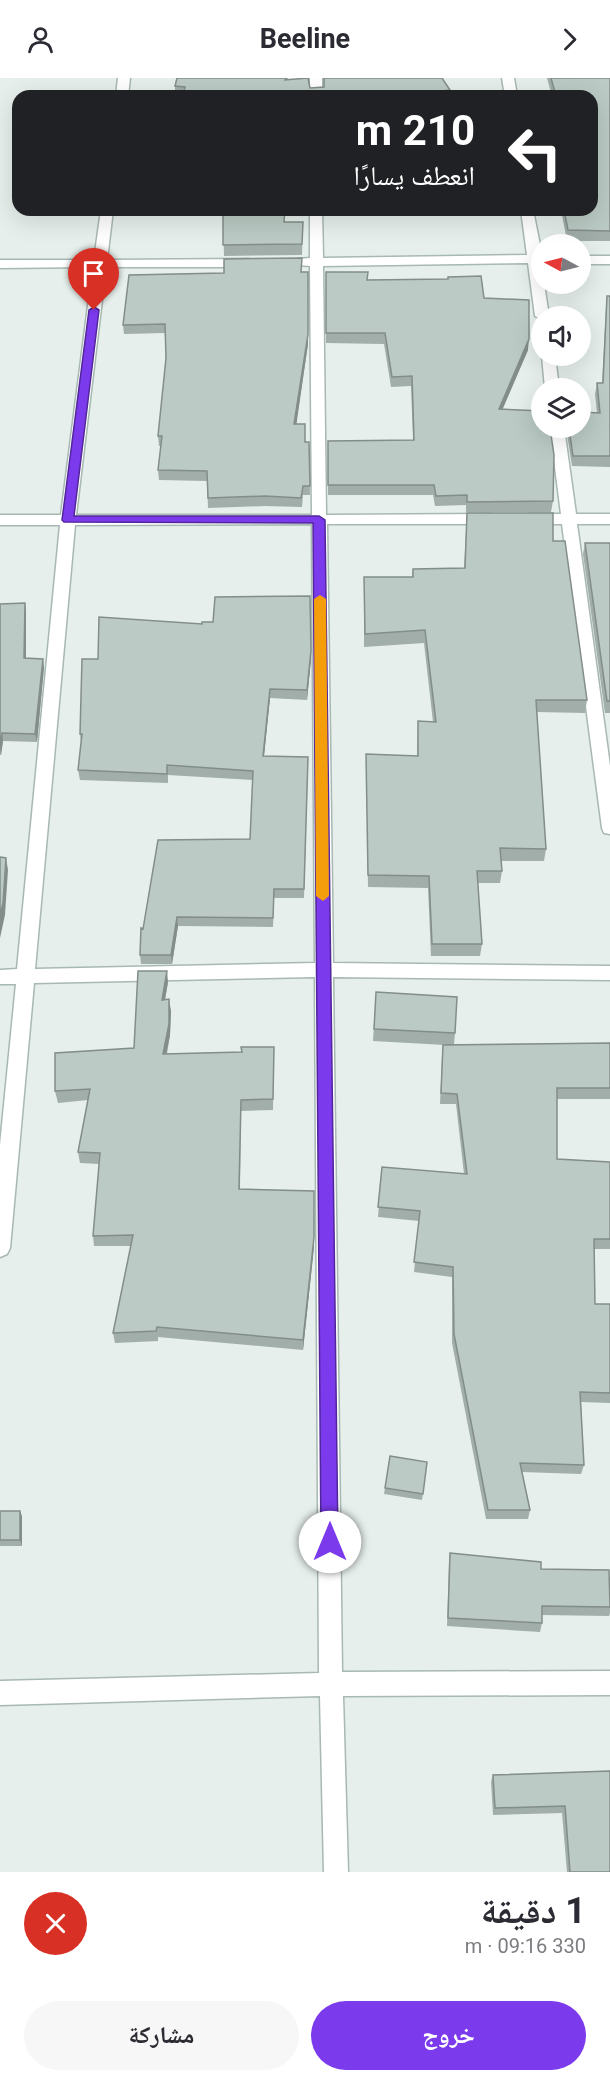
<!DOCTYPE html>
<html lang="ar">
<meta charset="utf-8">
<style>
:root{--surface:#fff;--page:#f7f7f7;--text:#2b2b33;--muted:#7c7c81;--accent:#7c3aed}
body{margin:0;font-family:Roboto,"Noto Naskh Arabic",sans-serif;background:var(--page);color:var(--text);direction:rtl;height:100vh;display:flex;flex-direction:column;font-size:22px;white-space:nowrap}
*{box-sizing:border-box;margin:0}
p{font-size:20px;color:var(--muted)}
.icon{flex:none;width:33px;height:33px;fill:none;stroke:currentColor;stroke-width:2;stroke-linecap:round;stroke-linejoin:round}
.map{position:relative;height:1794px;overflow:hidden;direction:ltr}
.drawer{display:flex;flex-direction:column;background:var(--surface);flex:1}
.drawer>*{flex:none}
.top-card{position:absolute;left:12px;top:12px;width:586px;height:126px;border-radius:18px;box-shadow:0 6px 24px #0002;direction:rtl;background:#202124;color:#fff;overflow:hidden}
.needle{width:39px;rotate:277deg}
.tools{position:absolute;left:531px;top:156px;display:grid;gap:12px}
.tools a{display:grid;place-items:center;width:60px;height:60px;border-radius:50%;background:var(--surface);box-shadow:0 6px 24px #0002;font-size:30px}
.pin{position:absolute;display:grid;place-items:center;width:51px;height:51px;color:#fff;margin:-62px -26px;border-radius:50% 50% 50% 0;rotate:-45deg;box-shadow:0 0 6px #0007}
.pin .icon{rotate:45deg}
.me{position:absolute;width:66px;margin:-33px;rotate:0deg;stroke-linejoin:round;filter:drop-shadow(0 0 4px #0008)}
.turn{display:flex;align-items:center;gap:21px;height:126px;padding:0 24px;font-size:27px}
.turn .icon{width:78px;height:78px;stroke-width:2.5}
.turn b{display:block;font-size:42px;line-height:51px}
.round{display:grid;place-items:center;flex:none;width:63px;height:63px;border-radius:32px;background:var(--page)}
.headline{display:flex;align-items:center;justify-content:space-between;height:102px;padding:0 24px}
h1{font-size:36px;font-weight:700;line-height:45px}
.primary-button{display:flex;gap:12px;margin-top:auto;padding:12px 24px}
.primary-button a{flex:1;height:69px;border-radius:36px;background:var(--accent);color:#fff;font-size:24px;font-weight:700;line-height:69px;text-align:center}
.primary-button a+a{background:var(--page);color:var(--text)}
header{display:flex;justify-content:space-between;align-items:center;height:78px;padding:0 24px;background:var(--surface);font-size:27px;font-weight:700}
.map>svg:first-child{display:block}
</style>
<header><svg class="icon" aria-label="forward" viewBox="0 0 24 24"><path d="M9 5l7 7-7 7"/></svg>Beeline<svg class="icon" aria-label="person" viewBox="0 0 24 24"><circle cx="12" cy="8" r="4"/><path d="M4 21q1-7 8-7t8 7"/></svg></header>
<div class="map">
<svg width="610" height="1794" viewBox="0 0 610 1794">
<rect width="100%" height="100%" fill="#e6efeb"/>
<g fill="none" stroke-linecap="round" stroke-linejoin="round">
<defs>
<path id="street" d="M118,0H130L128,18H116Z
M310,0H322V18H310Z
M502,0H514L517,18H505Z
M101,132H113L107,182L249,181L255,185L249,189H106L76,437H312L310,188L298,187L297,184L298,181L310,180V132H322L323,180L527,177L521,132H533L542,177V206H544L549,238H542V242L535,238L528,185L323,188L326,437L491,436L498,441L491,446H327L333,885L610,888V902L333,899L342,1594L610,1593V1617L343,1618L348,1794H324L320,1618L0,1627V1603L319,1595L315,899L34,905L10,1170L7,1176L0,1179V1067L16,906H0V892L17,891L60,447H0V437H61L93,189L0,190V182H94ZM312,446L315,885L35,891L75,447Z
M580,178H610V186H580Z
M542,278H555L559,310H545Z
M550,350H564L576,436H610V446H577L610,688V756L604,755L602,750L562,446H528L521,441L528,436H561Z"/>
</defs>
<use href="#street" stroke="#a8b8b2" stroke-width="3"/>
<use href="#street" fill="#fff" fill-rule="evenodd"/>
</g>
<path fill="#a1aea9" d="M288,0V2L310,10L450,18H175V8Z
M547,0H610V163H567L561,132H592V18H552Z
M223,132H285V144H303L302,177L224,178Z
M302,194L308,266L296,346L305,364H309L310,417H303L302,429L265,428L208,430L207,403L159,402L158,392L161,368H159L158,358L166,280L165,255L124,256L123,247Z
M326,194L367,202L484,220L528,272L502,331L553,423L551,434H466V427L435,428L433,417H328V363L413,362L411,308L391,309L384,266L326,265Z
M607,218H610V389L572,388L566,350H565H580L597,335L595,316L597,305H602L606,229Z
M467,435L553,463L587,622L585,635L537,634L546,771L544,783H501L502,793L500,805H478L482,866L480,878H431L428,810L368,809L366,676L417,678L418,643L433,644L424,565L364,569V499H412L413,491L464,490Z
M585,465H610V635H605L583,476Z
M25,525L26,533V581L44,589L37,664L3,663L1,677H0V526Z
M202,546L311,581L307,622L270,620L264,678L308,679L304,820H274L273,849L178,848L172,886H141L140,877L143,851L250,761L253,702L168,697V705L80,702L78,692L81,665L80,656L98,581Z
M168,904L165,922L171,933L170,957L167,976L242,974L274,969L273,1032L241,1033L240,1111L314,1169L303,1272L158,1259V1263L115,1265L113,1255L131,1168H94L93,1158L99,1086L80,1085L78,1074L88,1022L58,1025L55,1013L134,970Z
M376,914L455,955L454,966L610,965V1021H557V1081L610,1084V1171H594L595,1226H610V1325L581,1324L584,1387L581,1396L522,1394L530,1432L528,1441H486L452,1265V1199L414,1194L419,1143L378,1139L382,1089L464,1096L456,1026H440L442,978L443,967H445L373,963Z
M427,1384L422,1422L384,1416L385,1410Z
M0,1433L22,1438V1468H0Z
M450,1475L541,1491L610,1501V1535L609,1538L542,1537V1545L540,1554L447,1548L449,1484Z
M610,1693V1794H567L562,1735L493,1737L491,1704L493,1697Z"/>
<path fill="#838d89" d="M450,12V18H408Z
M308,256V266L295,356L294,346Z
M529,261L528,272L498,342L499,331Z
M25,525L26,533V588L24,580Z
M311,572V581L307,622V612Z
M43,581L44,589L37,664L35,656Z
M270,611V620L263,688V678Z
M2,655L3,663L1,677L0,669Z
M6,780L8,792L5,837L0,860V837Z
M177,839L178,848L172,886L171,877Z
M167,893L168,904L163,933L162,922Z
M169,921L171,933L170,957L164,987L163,976Z
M314,1159V1169L303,1272V1262Z
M20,1433L22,1438V1468L20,1462Z"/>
<path fill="#bbcac4" stroke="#838d89" stroke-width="1.5" d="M177,0H286L285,2L308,0L310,10L324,9V0H442L450,12L408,18H183L185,9L175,8Z
M551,0H610V153L568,152L564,132H592V18H556Z
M223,132H285L284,144H303L302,166L223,167Z
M302,180L301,194H308V256L294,346H305V364H309L310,408H303L301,420L265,418L208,420L207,393L158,392L162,358H158L166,280L165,246L123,247L129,197L224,195V181Z
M326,194H368L367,202L448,201V199L481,198L484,220L529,222V261L499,331L542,333V350H550L554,377L553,423L467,424V417L436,418L434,407H328V363L414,362L412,298L392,299L385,255H326Z
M607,218H610V378H573L569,350H580V334L600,335L597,305H603Z
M467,435H553V463H565L587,622H536L546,771L500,770L502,793H477L482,866H432L429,798L368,797L366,676L418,678V643L436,644L425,552L365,556L364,499H413V491L465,490Z
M585,465H610V623H607Z
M310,518L311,572L307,612L270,611L263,678L308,679L304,811H274L273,840L177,839L171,877H140L141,850L143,851L158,762L250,761L253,693L167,687V696L78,692L82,656H80L82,581H98L99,539L202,546V544H213L215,519Z
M25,525L24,580L43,581L35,656L2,655L0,669V526Z
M0,779L6,780L3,825L0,837Z
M138,893H167L162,922L169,921V946L163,976L242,974L241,969H274L273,1021L241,1022L239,1111L314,1113V1159L303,1262L157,1249L156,1253L113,1255L133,1157L93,1158L100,1075L78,1074L90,1011L55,1013V975L134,970Z
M376,914L457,919L455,955L374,951Z
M610,965V1010H557V1081L610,1084V1161H594L595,1226H610V1315L580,1314L584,1387L520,1385L530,1432H488L454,1256L453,1189L414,1184L420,1133L378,1129L382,1089L467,1096L457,1016L441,1015L443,967Z
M390,1378L427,1384L423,1416L385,1410Z
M0,1433H20V1462H0Z
M450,1475L541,1484V1491L609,1492L610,1529L542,1528V1545L448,1540Z
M610,1693V1794H570L565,1728L495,1730L493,1697Z"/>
<path fill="#7c3aed" stroke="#51269a" stroke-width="1.5" d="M94,229L99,232L74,438H319L325,442L338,1464L336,1469L330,1472L324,1469L321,1464L313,445L64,444L62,442L89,232Z"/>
<path fill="#f59e0b" d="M320,517L326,521L329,818L323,823L316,818L314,521Z"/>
</svg>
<div class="tools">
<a><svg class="needle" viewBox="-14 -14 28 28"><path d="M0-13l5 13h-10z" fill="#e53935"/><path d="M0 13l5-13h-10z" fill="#7c7c81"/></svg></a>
<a><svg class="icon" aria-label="sound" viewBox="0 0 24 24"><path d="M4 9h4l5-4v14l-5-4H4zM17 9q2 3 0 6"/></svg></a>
<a><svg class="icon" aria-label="layers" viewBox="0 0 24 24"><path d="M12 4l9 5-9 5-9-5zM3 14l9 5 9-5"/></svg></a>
</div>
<div class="pin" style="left:94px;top:232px;background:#d93025"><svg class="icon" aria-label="arrive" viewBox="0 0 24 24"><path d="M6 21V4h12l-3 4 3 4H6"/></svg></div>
<svg class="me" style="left:330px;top:1464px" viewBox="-20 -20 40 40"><circle r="19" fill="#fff"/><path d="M0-13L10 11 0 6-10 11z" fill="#7c3aed"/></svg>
<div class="top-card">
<div class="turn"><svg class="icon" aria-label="left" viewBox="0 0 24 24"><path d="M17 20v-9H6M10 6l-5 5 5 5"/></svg><div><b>210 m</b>انعطف يسارًا</div></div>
</div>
</div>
<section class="drawer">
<div class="headline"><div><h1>1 دقيقة</h1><p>330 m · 09:16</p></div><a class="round" style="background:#d93025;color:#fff"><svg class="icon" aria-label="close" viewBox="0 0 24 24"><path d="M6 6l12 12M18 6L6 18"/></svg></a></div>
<div class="primary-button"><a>خروج</a><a>مشاركة</a></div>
</section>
